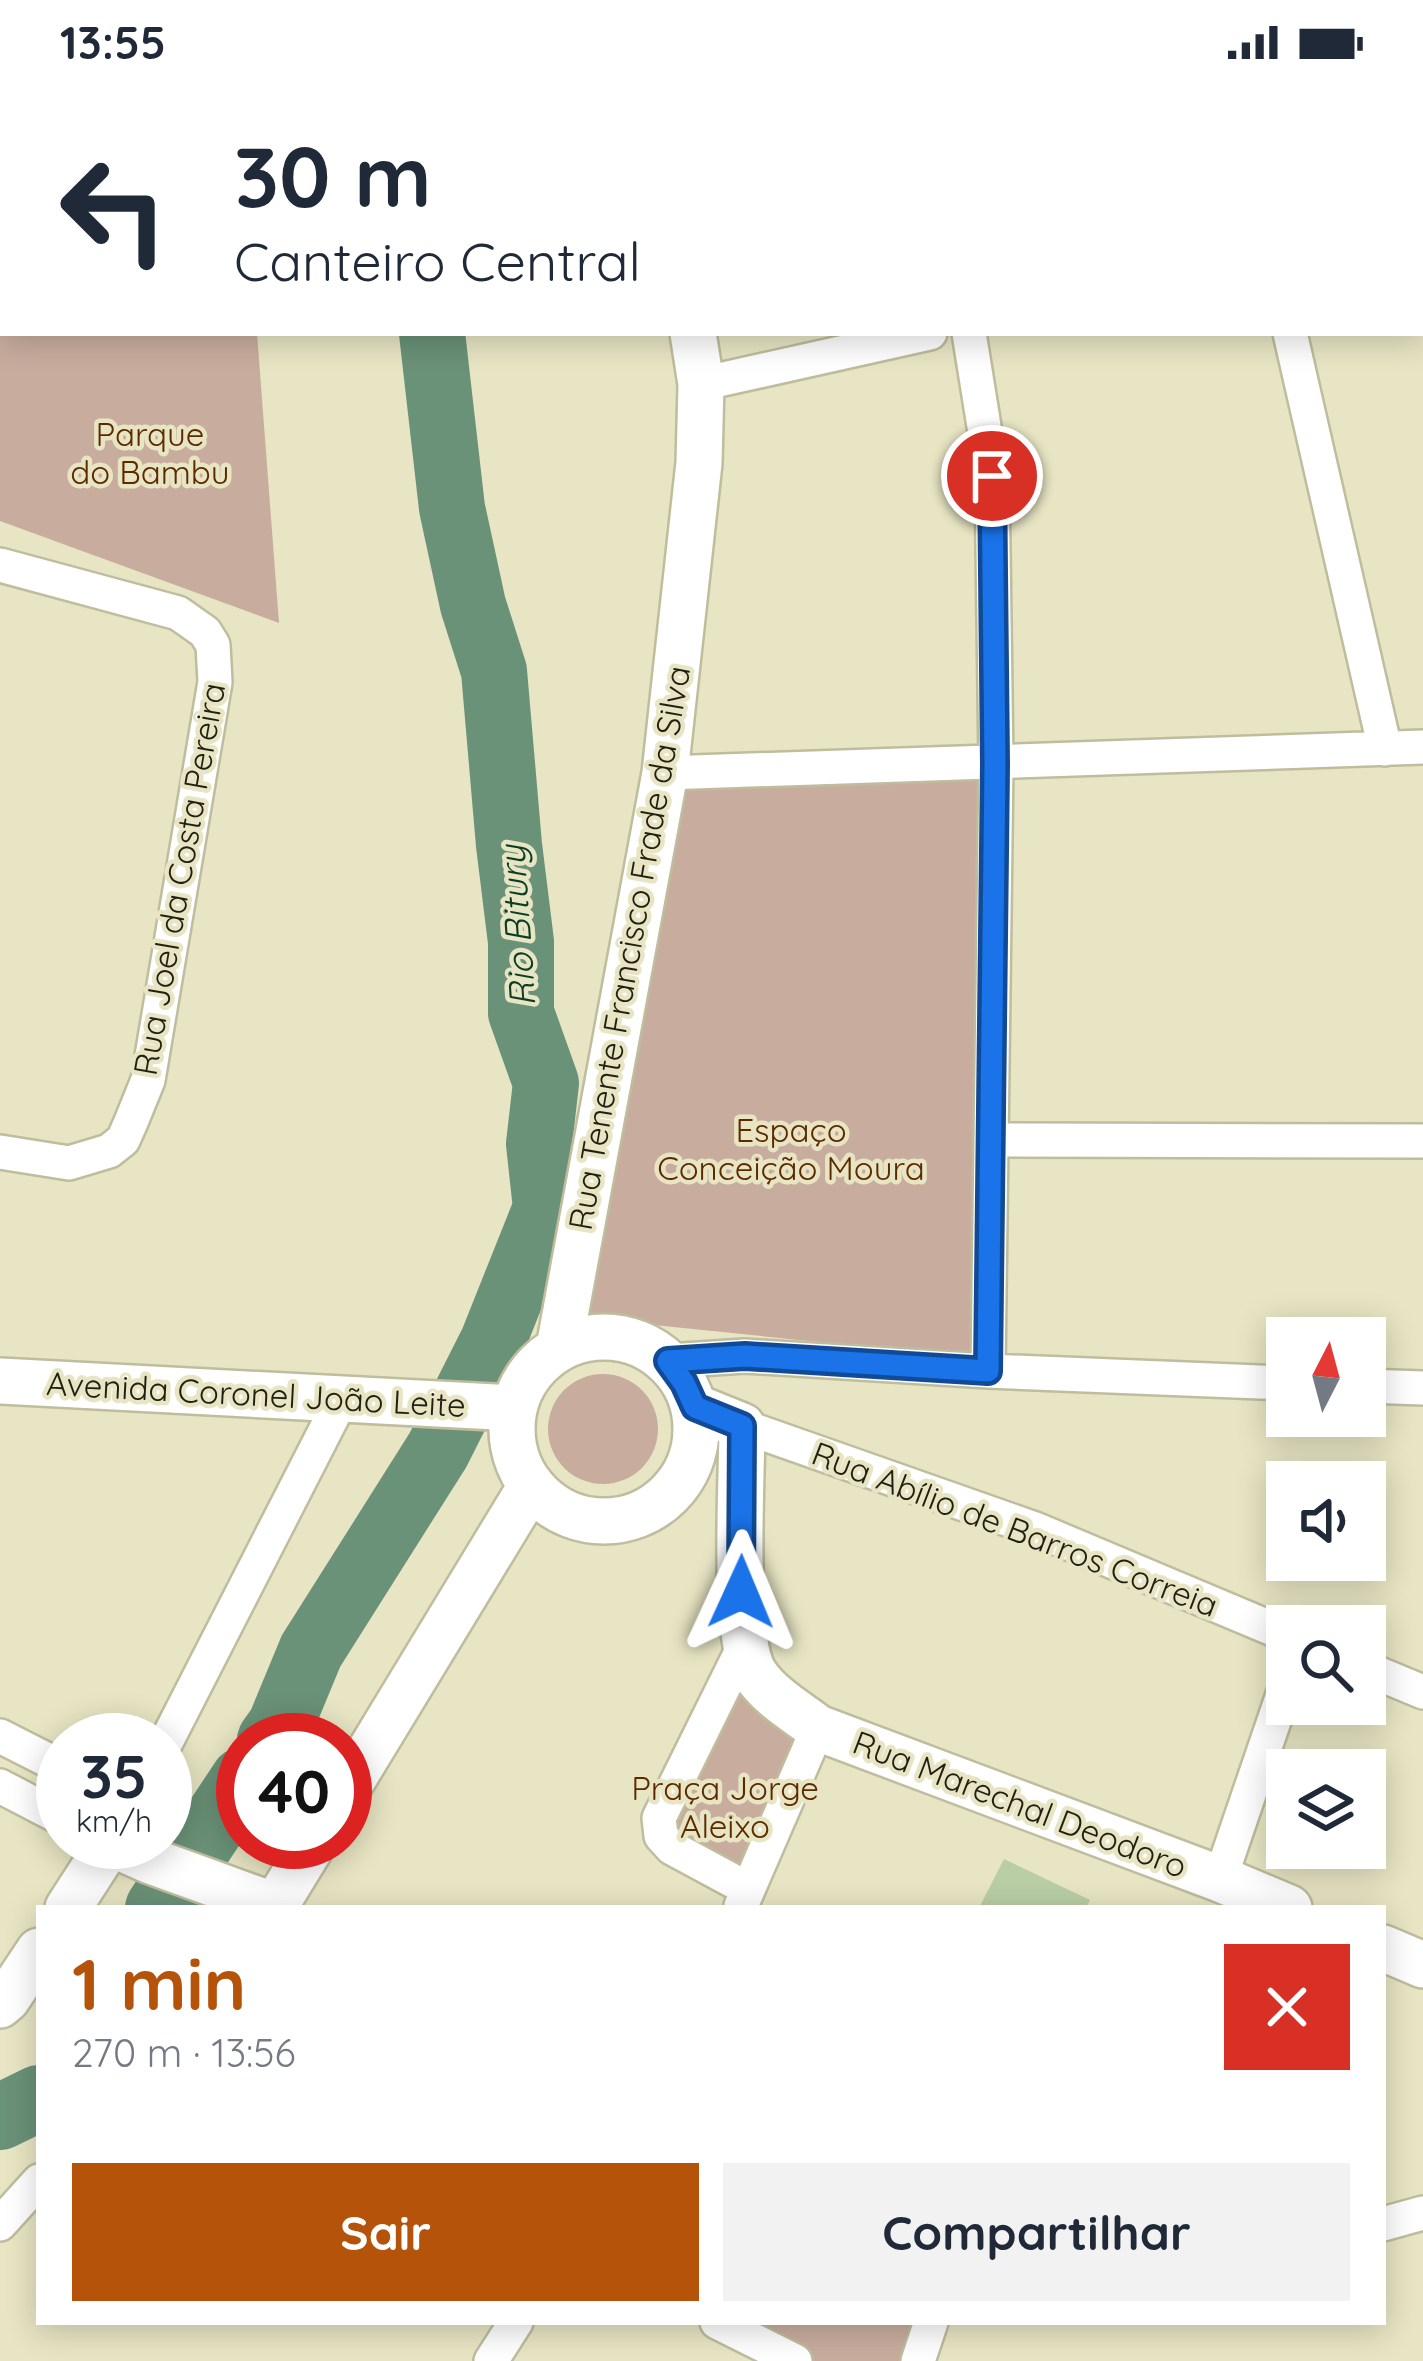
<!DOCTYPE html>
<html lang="pt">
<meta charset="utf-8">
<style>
:root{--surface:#fff;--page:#f2f2f3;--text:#1f2937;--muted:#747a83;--accent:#b45309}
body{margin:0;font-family:Quicksand,sans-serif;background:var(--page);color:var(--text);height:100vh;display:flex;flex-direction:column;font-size:45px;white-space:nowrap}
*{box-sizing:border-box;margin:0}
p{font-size:39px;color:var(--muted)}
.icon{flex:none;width:66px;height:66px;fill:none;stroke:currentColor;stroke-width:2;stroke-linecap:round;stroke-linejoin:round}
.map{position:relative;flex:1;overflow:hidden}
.drawer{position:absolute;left:36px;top:1821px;width:1350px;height:420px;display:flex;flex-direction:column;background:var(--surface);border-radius:0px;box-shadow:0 6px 30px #0003}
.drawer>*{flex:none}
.top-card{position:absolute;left:0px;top:0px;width:1425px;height:252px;box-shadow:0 6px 30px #0003;background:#fff;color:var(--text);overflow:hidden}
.needle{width:78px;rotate:6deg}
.tools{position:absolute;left:1266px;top:1233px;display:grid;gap:24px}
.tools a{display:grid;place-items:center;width:120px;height:120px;border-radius:0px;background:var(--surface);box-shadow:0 6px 30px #0003;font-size:60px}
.speed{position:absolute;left:36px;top:1629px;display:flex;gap:24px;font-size:60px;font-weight:700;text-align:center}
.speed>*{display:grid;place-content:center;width:156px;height:156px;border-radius:50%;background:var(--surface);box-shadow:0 6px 30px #0003;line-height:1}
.speed small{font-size:30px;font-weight:400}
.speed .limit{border:18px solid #d22;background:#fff;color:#111}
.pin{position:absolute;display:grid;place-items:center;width:102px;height:102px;color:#fff;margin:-51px;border:6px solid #fff;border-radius:50%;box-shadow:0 3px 12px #0007}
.me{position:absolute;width:132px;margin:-66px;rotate:1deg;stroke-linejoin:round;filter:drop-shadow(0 0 9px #0008)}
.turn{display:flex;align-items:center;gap:42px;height:252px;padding:0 36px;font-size:54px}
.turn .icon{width:156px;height:156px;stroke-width:2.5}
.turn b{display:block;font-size:84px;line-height:102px}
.round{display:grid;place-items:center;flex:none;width:126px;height:126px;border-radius:0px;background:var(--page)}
.overview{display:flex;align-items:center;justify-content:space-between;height:204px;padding:0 36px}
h1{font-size:72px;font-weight:700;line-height:90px;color:var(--accent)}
.action{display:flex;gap:24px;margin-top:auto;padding:24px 36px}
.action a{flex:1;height:138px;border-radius:0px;background:var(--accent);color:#fff;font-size:48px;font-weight:700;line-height:138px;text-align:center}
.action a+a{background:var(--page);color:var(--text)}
.status{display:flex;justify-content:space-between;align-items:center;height:84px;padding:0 60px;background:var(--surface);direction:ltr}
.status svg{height:33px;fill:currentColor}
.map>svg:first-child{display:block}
</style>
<div class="status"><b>13:55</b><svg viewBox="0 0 49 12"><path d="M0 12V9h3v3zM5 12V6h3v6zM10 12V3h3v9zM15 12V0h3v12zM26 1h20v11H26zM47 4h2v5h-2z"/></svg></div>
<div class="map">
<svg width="1423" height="2277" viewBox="0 0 1423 2277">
<rect width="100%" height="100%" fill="#e7e5c3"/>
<path fill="#c8ad9e" d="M0,0H239V3H3V249H257L279,539L0,437Z
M986,691L975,1274L566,1232L673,698Z
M548 1345a55 55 0 1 1 110 0a55 55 0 1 1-110 0Z
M745,1560L818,1644L748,1805L661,1752Z
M717,2238H926L915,2277H795Z"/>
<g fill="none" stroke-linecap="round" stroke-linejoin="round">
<path stroke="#6a9278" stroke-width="66" d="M355,0L357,3
M270,1656L280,1642L311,1567L438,1366L493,1257L546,1124L539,1060L546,999L521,929V858L509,761L494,587L473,521L452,424L432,249
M158,1824L243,1696
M0,2033L39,2014"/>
</g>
<path fill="#b9cea5" d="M1004,1775L1090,1816L1086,1824H979Z"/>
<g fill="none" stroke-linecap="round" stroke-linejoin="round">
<defs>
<path id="street" d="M920,0L921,3
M1201,0L1202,3
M1422,138H1423
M969,249L992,392L996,679L988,1287
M1290,249L1385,665
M701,300L930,249
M0,481L178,529L205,548L213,561L215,598L148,996L131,1038L123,1056L109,1067L69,1079L0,1068
M665,689L1423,663
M991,1056L1423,1057
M668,1277L745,1272L988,1287L1287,1299
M1365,1302L1423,1304
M742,1342L1035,1445L1287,1551
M745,1560L659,1734L661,1752L672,1764L748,1805
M1365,1584L1423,1608
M0,1652L63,1684
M165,1660L342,1314
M0,1702L63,1735
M1220,1795L1287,1599
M741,1822L818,1644
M0,2140L39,2097
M1383,2140L1423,2129
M717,2238L795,2277
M491,2277L516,2238
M918,2277L931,2238"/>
<path id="secondary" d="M654,0V3
M512 1345a92 92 0 1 1 184 0a92 92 0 1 1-184 0Z
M559,1264L665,689L699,379L701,300L693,249
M0,1297L513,1324
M695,1323L742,1342C742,1391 732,1555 755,1590C769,1612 797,1628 818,1644L1220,1795L1289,1824
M345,1708L531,1402
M68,1824L110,1759L148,1776L275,1822L314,1758
M1383,1864L1423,1881
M0,1921L7,1915L39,1867"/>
</defs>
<use href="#street" stroke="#bfbd9d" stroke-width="38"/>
<use href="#secondary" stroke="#bfbd9d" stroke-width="50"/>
<use href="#street" stroke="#fff" stroke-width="33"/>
<use href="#secondary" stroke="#fff" stroke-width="45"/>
</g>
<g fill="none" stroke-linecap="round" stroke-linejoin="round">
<defs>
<path id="route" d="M741,1508L742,1342L695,1323L684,1299L668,1277L745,1272L988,1287L995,680L992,392"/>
</defs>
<use href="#route" stroke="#114b97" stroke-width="30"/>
<use href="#route" stroke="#1a73e8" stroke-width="21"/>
</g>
<g text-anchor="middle" stroke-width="9" stroke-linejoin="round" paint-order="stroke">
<g font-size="33" fill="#5d2a00" stroke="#e7e5c3">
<text x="150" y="362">Parque<tspan x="150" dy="38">do Bambu</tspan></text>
<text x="791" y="1058">Espaço<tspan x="791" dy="38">Conceição Moura</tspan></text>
<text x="725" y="1716">Praça Jorge<tspan x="725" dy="38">Aleixo</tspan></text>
</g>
<g font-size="33" fill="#201f12" stroke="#e7e5c3">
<text transform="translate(179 795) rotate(-80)" y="12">Rua Joel da Costa Pereira</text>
<text transform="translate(629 864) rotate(-80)" y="12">Rua Tenente Francisco Frade da Silva</text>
<text transform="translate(256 1310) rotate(3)" y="12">Avenida Coronel João Leite</text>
<text transform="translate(1015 1445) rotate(21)" y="12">Rua Abílio de Barros Correia</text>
<text transform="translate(1020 1720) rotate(21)" y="12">Rua Marechal Deodoro</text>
</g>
<g font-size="36" font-style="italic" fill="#0a3e24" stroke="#e7e5c3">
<text transform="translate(517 842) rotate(-94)" y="13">Rio Bitury</text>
</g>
</g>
</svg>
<div class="tools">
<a><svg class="needle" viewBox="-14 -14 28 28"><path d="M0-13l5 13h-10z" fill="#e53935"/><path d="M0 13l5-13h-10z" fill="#747a83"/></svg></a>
<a><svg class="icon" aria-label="sound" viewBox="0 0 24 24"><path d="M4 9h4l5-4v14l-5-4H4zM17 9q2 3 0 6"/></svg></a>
<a><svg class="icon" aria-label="search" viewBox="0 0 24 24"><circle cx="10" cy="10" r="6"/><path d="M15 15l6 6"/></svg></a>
<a><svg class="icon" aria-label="layers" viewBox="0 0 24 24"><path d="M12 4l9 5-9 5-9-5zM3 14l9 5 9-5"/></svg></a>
</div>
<div class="speed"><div>35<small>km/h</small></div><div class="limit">40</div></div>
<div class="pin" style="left:992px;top:392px;background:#d93025"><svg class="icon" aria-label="arrive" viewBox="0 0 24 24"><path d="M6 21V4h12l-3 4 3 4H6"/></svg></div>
<svg class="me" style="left:741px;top:1508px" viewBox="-20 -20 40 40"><path d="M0-17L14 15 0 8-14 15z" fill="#1a73e8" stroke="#fff" stroke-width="4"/></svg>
<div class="top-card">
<div class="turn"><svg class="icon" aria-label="left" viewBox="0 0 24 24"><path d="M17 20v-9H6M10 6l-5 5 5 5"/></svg><div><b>30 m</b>Canteiro Central</div></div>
</div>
<section class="drawer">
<div class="overview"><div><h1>1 min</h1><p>270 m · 13:56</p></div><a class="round" style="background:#d93025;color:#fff"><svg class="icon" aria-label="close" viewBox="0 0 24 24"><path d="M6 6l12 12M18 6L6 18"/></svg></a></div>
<div class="action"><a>Sair</a><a>Compartilhar</a></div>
</section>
</div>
